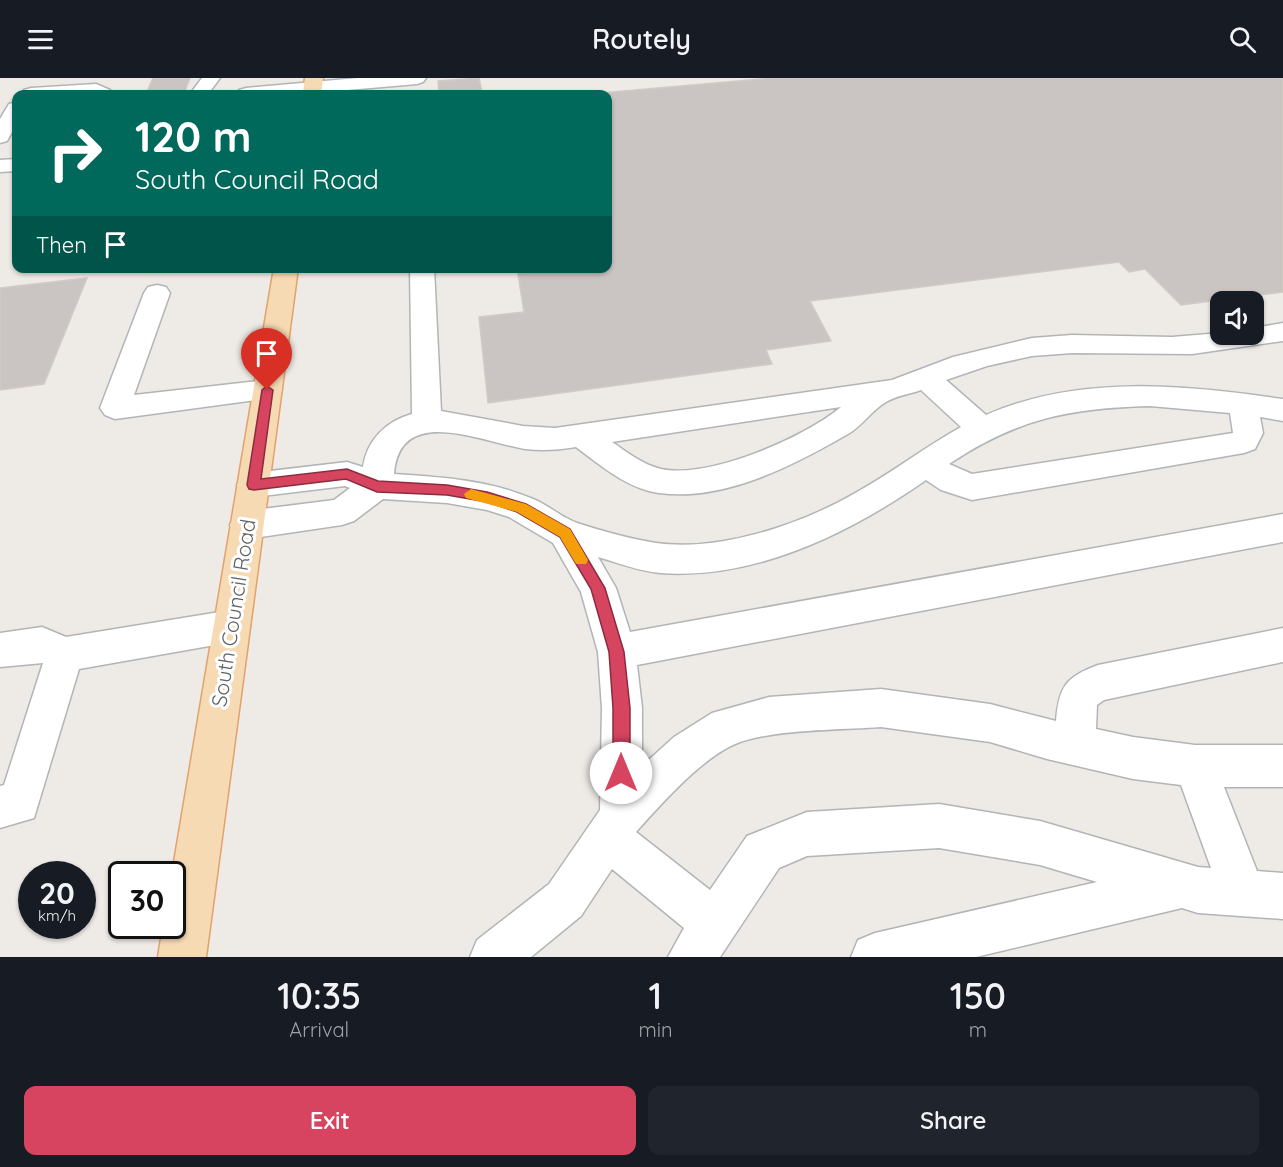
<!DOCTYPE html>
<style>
:root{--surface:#171b24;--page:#20242c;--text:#f1f3f6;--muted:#9ea1a6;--accent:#d6445f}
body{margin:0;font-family:Quicksand,sans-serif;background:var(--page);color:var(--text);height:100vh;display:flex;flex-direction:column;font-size:22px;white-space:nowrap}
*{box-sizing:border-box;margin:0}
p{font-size:20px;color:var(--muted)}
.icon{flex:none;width:33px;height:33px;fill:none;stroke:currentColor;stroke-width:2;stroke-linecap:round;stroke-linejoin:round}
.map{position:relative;height:879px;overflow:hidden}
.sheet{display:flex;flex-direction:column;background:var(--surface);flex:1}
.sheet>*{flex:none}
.hud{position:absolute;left:12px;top:12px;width:600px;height:183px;border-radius:12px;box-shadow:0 2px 4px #0004;background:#00695c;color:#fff;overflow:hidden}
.fabs{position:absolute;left:1210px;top:213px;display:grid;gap:12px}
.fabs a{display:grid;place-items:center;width:54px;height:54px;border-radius:12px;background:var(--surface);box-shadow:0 2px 4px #0004;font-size:30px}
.speed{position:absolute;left:18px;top:783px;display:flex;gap:12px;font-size:30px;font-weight:700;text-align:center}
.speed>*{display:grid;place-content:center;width:78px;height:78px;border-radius:50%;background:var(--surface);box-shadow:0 2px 4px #0004;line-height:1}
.speed small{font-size:15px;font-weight:400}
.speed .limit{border:3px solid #111;border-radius:9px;background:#fff;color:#111}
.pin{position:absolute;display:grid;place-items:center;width:51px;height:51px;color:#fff;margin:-62px -26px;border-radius:50% 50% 50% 0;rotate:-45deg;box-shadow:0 0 6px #0007}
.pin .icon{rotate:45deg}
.me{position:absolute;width:66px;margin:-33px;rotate:0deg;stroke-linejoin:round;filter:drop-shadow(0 0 4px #0008)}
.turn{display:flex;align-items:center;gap:21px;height:126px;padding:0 24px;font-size:27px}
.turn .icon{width:78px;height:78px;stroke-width:2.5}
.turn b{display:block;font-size:42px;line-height:51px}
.then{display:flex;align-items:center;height:57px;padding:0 24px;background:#0003;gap:12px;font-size:22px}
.eta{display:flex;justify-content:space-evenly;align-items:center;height:102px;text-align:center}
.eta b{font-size:36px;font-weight:600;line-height:42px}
.action{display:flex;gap:12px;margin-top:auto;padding:12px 24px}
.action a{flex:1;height:69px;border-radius:12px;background:var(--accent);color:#fff;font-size:24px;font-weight:600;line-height:69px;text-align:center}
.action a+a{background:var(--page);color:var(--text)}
header{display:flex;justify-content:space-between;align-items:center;height:78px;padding:0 24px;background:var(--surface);font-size:27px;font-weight:600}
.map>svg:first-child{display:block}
</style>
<header><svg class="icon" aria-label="menu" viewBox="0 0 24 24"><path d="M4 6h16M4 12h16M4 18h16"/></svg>Routely<svg class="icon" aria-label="search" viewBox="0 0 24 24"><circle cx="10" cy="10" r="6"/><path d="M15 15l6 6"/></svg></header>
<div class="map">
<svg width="1283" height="879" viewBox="0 0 1283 879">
<rect width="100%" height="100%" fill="#eeeae6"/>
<path fill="#cac5c3" stroke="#d2cbc5" stroke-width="1.5" d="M153,0H190L184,16H146Z
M479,0L482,14L439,16L438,3Z
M772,0H1283V214L1181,227L1145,191L1129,194L1119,184L810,223L831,263L766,272L772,286L488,325L479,239L524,234L517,190H608V16H589Z
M87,200L44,306L0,312V210Z"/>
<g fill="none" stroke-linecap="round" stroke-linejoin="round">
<defs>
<path id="minor" d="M202,0H220L208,16H190Z
M358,0H426L423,4L417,6L301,16H237L239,12L246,10Z
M96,6L110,12L112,16H22L24,12L31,10Z
M16,24V47L7,63L0,65V41L9,26Z
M16,81V93L0,94V82Z
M410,190H434L441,333L523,348L555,350L892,302L953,279L1032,260L1072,257L1172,259L1221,255L1254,256V250L1283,245V263L1192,276L1072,275L1032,278L987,288L946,302L986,337C1080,296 1184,307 1283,321V343L1260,339L1263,355L1255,371L1244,375L972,422L941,412L926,402C850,455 755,502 660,495C639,493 618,485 598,479L616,510L630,554L1283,436V464L637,587L642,630V688L674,659L712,635L769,619L881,611L990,626L1056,643C1059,608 1066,599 1098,587L1283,550V584L1104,622L1097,627L1096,651L1133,659L1195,667H1283V709H1224L1257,793L1283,795V841L1198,835L1182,830L976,879H851L858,862L875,855L1097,804L1040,787L939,770L807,778L779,790L720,879H668L684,850L612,791L581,838L531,879H470L477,862L549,806L600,732L602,630L598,574L581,514L553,465L509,439L487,432L447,425L383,421L354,443L342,447L247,461L235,457L230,447L235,437L247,433L334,422L350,410L345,408L253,419L242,416L237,407L242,398L253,395L347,384L363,389C367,362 386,343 412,336ZM921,312L961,349C925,369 893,394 857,414C802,446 721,474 656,465C630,461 602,453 577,445C561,439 548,427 533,421C489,402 441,399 394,396C399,325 482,364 525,371C542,373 559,372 576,369C600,387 628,411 659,415C724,424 794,387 848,356C862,348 872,332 886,324C895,318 910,316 921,312ZM1150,328L1230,335L1233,355L972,396L949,386C1016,341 1070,330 1150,328ZM841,329C804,360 709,401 661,391C643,387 627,374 612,364ZM881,649L990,664L1047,681L1133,701L1181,707L1211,790L1198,789L1040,743L939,726L807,734L747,758L710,812L636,754C660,727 702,680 735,666C771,651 841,652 881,649Z
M157,207L166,209L170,215L134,317L268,302L278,305L282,312L278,319L115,341L105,337L100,330L144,215L148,209Z
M232,532L245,536L250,548L245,560L232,564L79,591L34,740L0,750V708L4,707L43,585L0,589V555L42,549L66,559Z"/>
<path id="major" d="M305,0H323L321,16H303Z
M274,190H298L206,879H158L163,848H172V796Z"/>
</defs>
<use href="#minor" stroke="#b1b5b7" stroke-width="3"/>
<use href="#major" stroke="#e2a26c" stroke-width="3"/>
<use href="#minor" fill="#fff" fill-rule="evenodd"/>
<use href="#major" fill="#f6dab4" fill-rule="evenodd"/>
</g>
<path fill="#d6445f" stroke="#8b2c3e" stroke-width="1.5" d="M267,308L273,312L261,401L347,391L378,403L447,407L487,414L526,426L570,451L605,510L624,574L630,630V695L627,701L621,703L615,701L613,695V630L609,574L591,511L560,459L517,434L487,424L447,417L377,414L346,401L254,412L249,411L247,407L262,312Z"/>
<path fill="#f59e0b" d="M471,411L526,426L570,451L588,482L586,486H576L560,459L517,434L466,420L464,416Z"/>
<g text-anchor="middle" stroke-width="6" stroke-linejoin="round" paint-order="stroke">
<g font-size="21" fill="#5e6365" stroke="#fff">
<text transform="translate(234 535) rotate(-81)" y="7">South Council Road</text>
</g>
</g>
</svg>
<div class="fabs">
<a><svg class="icon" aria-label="sound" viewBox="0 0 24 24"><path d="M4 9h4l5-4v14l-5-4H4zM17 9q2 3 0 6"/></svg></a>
</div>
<div class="speed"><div>20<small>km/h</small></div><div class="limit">30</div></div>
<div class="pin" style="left:267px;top:312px;background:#d93025"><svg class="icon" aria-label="arrive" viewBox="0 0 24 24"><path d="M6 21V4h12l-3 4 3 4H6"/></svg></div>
<svg class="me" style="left:621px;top:695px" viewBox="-20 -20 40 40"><circle r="19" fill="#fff"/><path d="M0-13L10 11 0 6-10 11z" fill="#d6445f"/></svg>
<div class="hud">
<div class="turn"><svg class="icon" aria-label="right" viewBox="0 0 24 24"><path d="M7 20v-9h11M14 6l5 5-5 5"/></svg><div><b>120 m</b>South Council Road</div></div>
<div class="then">Then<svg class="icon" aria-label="arrive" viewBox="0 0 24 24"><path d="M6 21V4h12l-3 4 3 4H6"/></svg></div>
</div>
</div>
<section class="sheet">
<div class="eta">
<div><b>10:35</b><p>Arrival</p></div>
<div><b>1</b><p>min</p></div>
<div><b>150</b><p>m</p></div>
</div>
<div class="action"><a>Exit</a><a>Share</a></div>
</section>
